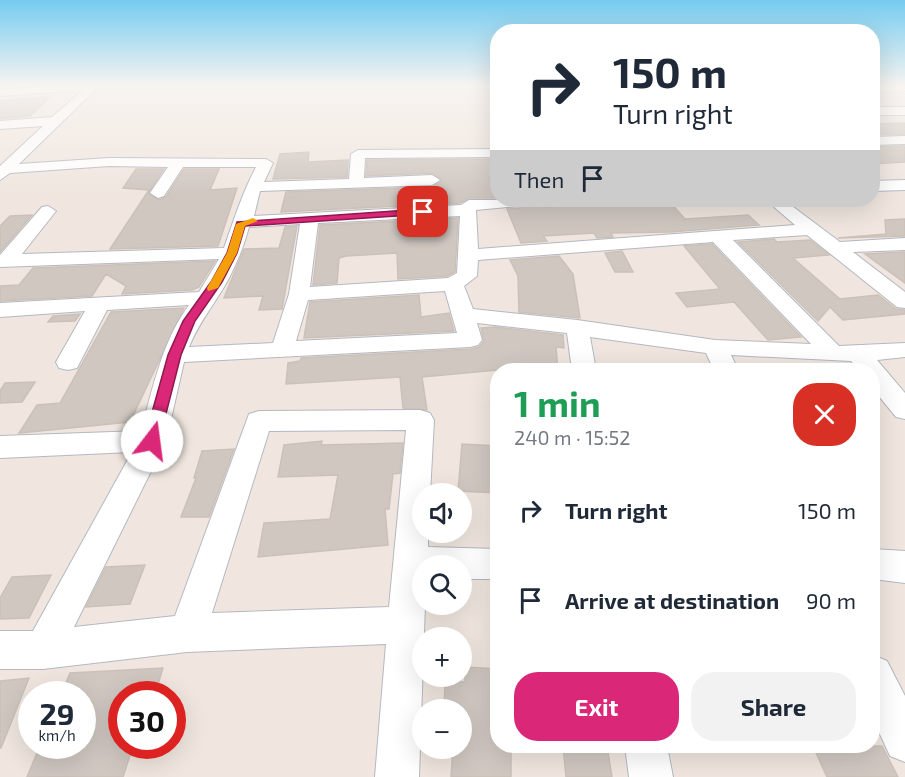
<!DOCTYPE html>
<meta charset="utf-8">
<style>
:root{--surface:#fff;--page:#f2f2f3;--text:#1f2937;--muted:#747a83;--accent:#db2777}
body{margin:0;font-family:"Exo 2",sans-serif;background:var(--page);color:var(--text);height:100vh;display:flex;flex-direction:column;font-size:22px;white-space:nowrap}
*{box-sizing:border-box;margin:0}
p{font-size:20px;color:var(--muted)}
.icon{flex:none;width:33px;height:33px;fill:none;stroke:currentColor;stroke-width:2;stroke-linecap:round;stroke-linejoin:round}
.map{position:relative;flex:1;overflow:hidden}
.details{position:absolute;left:490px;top:363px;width:390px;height:390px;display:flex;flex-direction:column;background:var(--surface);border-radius:24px;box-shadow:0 6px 24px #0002}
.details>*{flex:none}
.banner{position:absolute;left:490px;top:24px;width:390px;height:183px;border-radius:24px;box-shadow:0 6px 24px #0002;background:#fff;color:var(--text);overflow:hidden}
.tools{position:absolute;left:412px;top:483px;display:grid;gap:12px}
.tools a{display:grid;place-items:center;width:60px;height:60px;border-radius:50%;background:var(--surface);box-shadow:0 6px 24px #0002;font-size:30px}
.speed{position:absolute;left:18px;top:681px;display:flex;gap:12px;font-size:30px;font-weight:700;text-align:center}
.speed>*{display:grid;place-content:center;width:78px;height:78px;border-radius:50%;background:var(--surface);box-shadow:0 6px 24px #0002;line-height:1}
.speed small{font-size:15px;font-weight:400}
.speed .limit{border:9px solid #d22;background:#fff;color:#111}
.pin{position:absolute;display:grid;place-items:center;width:51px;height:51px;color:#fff;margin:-26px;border-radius:12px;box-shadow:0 3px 9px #0006}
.me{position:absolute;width:66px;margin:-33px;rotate:15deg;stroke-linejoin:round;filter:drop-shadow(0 0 4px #0008)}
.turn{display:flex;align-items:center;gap:21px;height:126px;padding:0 24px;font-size:27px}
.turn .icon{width:78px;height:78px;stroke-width:2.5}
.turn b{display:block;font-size:42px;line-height:51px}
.then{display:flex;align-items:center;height:57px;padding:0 24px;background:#0003;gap:12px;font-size:22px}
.round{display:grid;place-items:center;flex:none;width:63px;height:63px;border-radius:24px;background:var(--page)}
.overview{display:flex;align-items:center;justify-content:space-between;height:102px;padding:0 24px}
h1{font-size:36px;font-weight:700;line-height:45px;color:#1e9e55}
.button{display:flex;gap:12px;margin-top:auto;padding:12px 24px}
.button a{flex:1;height:69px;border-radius:24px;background:var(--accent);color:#fff;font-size:24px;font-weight:700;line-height:69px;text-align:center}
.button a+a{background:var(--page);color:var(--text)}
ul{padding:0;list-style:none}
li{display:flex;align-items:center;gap:18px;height:90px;padding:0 24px}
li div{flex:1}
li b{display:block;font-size:22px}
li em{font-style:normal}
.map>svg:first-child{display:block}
</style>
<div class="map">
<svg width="905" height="777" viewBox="0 0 905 777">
<rect width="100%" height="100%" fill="#f0e6df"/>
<path fill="#cfc7c0" stroke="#ccc1b8" stroke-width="1.5" d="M51,96L30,116L0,119V101Z
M905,123V134L873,135V124Z
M905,146V162L873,164V147Z
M309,152L308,162L348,160L347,177L273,179L280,154Z
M498,159V198H469L460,203L281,212L286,192L432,187L442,181L432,173L366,176L367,160Z
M136,169H164L148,193L159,200L166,197L184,169H219L210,190L237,188L218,246L110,249L149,190L123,188Z
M521,200H537L544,207L579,205L577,201L580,200H592L595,205L668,200L685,219L748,215L759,225L671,232L611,233L613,237L597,238L594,233L543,236L547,241L521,243L507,209L520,208Z
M32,215L0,252V226L10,216Z
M458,218L455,272L447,276L398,279L397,253L346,256L339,258L337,283L313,285L320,225Z
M905,219V236L838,238L886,234L885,220Z
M297,226L282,309L259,310L263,296L224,298L244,249L279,248L285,227Z
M774,239L777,242L810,240L829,255L793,258L840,299L878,295L896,309L905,310V314L843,320L830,307L818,321L738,242Z
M712,244L801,337L768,340L734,302L687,307L676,293L720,289L684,246Z
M622,251L633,272H615L605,253Z
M905,252V283L865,254Z
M559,256L573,274L580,318L519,312L518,276L510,260Z
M215,261L199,287L192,290L122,294L126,286L106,274L92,296L0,301V286L19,285L33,268Z
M419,295L421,317L449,313L454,331L304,338L310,302Z
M184,308L130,422L19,433L37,405L60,403L111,312Z
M80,314L75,321L48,322L53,316Z
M495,327L563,335L564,348L556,347L558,370H498L422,377L427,410L403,408L400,377L286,384L288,363L300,361L301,358L471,349L479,347L484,341L481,328Z
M35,382L22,402L0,403V391L5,383Z
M322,441L321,445L403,443L400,473L393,474L389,509H385L388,545L258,557L264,523L330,519L338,475L278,477L284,445Z
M462,444L498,446V493L458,491Z
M234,449L209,517H181L196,478H194L202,451Z
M145,565L130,604L86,607L106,567Z
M51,575L29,618L0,619V598L12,577Z
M465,667L498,669V746H511V777H451L453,748H462V710H444L445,682H465Z
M163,668L155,694H122V746H133L123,777H27L40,746H82V694H61L70,673Z
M29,678L1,748H0V681Z
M563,746H607L612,777H566Z
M813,746H882L898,777H827Z"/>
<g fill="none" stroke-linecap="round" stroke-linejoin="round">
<defs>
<path id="minor" d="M47,86H99L19,164L109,158L266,159L273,163L264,182L349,179L351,154L358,150L498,149V157L365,158L364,178L432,175L440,180L432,185L260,191L254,216L461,205L469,200H519L518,206L476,210L478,249L795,225L766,200H784L840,242L905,238V250L853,252L905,292V308L897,307L807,235L733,240L839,346L905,343V357L877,360L905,393V419L896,417L873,389V370H859L851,361L731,355L738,370H714L706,353L590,337L596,370H572L567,333L477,323L482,340L478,345L470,347L184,362L166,441L74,627L175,616L249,414L259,411L420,410L430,413L434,420L430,494H423V532H428V547L498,549V579H462V566H423V604H425L419,777H375L386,644L187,652L43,669H0V631H33L132,452L0,458V436L141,431C153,387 162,342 189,305L107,310L77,368L68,370L59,368L56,362L85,311L0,317V303L199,292L219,259L0,267V255L42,207L48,206L56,211L22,254L224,248C234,219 242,194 256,167H183L164,196L158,198L150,193L168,167L109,166L10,173L0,180V166L43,126L0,129V121L52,117L83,90L0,96V90ZM460,216L457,273L448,278L310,287L318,223ZM300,224L289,294L273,343L189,347C200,320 215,304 228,280C237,263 244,246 249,227ZM713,242L811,344L715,340L577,320L473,309L464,286L477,276L478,260ZM445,291L457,333L296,341L308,300ZM406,430L389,607L212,613L269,431Z
M873,86H905V91H873Z
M873,107H905V115H873Z
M905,136V144L873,145V137Z
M905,180V190L873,191V181Z
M873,549L905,551V583L873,579Z
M873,655L887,661L905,696V762L890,756L873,719Z
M625,746H667L673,777H629Z"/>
</defs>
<use href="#minor" stroke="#b3b8c2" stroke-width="2"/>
<use href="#minor" fill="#fff" fill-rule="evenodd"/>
</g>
<linearGradient id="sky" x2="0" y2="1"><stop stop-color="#75ccf0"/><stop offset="0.44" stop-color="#f8f4f1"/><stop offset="1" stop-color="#f8f4f1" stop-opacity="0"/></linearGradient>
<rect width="905" height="195" fill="url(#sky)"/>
<path fill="#db2777" stroke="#8e194d" stroke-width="1.5" d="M423,209L426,210V214L245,226L237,253L222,282L195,321L181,355L159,441L157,445H146L144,441L168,355L183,321L211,282L227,253L237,222Z"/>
<path fill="#f59e0b" d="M253,218L258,221L245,226L237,253L218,288L208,291L207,288L227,253L236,224Z"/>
</svg>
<div class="tools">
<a><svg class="icon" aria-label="sound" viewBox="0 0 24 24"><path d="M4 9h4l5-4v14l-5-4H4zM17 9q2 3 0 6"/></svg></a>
<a><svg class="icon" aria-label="search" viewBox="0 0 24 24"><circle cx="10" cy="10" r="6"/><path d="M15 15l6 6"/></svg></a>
<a>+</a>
<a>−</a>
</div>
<div class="speed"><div>29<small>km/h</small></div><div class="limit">30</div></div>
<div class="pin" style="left:423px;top:212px;background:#d93025"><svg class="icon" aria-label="arrive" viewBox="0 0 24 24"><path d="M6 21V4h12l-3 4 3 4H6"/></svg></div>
<svg class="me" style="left:152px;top:441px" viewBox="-20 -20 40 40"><circle r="19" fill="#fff"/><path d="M0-13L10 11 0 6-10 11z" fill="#db2777"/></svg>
<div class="banner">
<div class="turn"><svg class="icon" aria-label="right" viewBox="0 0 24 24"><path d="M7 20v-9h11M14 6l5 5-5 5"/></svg><div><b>150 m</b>Turn right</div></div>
<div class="then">Then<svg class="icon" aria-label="arrive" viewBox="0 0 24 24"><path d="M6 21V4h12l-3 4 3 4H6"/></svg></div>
</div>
<section class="details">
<div class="overview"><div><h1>1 min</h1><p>240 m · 15:52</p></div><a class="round" style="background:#d93025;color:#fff"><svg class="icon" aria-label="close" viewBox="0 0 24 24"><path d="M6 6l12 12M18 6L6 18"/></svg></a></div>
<ul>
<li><svg class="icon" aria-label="right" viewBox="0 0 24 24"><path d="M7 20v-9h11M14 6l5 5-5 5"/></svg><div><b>Turn right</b></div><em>150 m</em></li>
<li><svg class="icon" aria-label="arrive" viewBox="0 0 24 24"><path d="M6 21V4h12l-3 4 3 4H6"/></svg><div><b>Arrive at destination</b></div><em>90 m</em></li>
</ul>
<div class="button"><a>Exit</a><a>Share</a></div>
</section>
</div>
